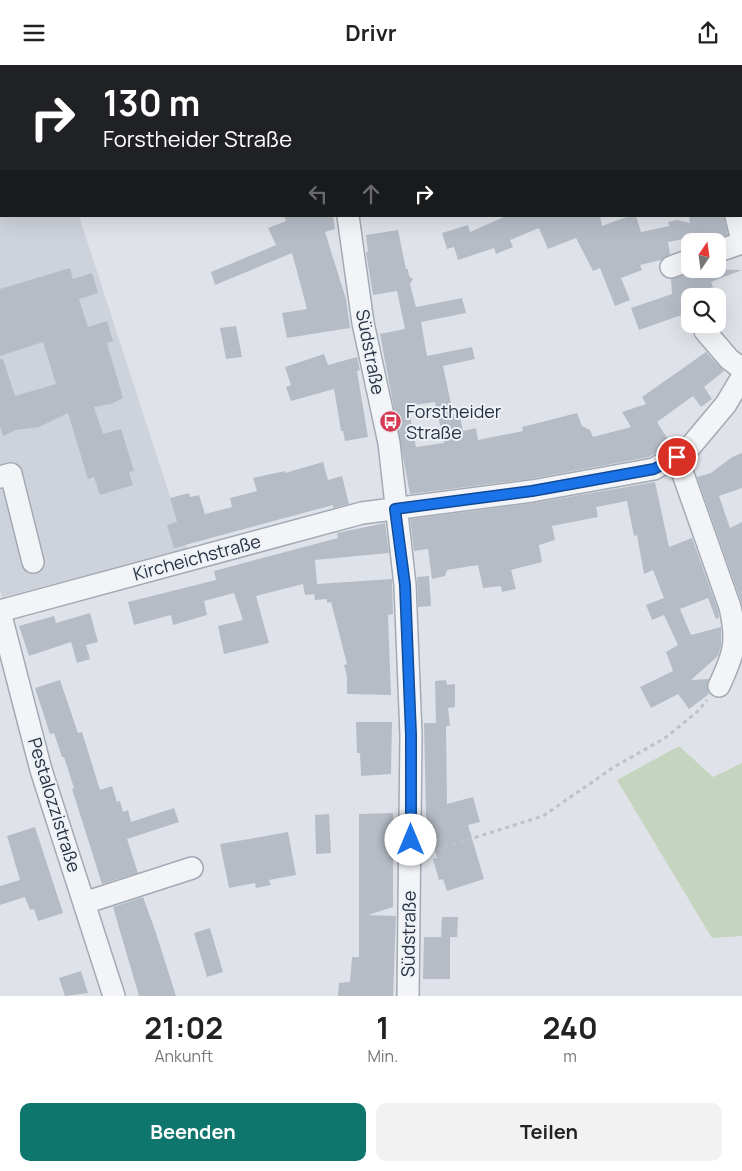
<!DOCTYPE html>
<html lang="de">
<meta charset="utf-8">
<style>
:root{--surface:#fff;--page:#f2f2f2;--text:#222;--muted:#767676;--accent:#0f766e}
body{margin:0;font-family:Manrope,sans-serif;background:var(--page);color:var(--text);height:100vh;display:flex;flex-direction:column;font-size:19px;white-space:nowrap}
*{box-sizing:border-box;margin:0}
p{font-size:16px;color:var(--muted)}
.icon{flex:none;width:28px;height:28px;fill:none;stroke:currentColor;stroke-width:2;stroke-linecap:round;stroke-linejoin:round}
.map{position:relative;height:931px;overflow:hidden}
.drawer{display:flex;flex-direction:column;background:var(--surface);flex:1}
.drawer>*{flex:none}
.banner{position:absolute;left:0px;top:0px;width:742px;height:152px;box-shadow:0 5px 20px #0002;background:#202124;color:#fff;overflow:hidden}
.needle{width:32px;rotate:13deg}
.controls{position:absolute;left:681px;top:168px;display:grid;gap:10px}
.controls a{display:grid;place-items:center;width:45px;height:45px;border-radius:10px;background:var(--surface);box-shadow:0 5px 20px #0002;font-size:25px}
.pin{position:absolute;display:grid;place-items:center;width:42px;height:42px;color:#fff;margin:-21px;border:2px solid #fff;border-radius:50%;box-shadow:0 1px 5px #0007}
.me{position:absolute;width:55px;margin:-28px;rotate:0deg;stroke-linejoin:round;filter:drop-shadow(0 0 4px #0008)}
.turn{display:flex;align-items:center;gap:18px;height:105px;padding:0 20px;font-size:22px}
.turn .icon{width:65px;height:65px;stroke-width:2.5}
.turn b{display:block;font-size:35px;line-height:42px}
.lanes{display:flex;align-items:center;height:48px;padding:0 20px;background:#0003;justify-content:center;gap:25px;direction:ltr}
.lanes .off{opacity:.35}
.eta{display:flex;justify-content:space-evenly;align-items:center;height:85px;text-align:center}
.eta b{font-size:30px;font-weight:700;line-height:35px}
.primary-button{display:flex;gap:10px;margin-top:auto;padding:10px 20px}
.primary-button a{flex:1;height:58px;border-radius:10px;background:var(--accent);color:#fff;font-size:20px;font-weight:700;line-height:58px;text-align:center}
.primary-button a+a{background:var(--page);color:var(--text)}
header{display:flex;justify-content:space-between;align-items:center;height:65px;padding:0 20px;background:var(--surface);font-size:22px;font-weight:700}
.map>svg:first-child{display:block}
</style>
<header><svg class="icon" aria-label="menu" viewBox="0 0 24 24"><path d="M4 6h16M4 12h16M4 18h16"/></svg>Drivr<svg class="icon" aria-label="share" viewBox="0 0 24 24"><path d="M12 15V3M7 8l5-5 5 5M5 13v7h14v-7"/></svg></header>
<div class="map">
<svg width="742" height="931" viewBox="0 0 742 931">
<rect width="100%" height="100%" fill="#dfe3e9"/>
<path fill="#cdd2db" d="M0,92L1,151H79L187,484L2,532L0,525Z"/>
<path fill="#c5d4bf" d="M679,681L713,712L742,698V871L712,873L617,715Z"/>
<path fill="#b6bcc6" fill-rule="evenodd" d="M284,151H333L335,164L325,167L346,234L350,263L287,273L282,248L307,244L292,188L215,220L211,207L276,180L268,163L286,156Z
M506,151H600L602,161L629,151H636L641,167L669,161L668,157L677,155L690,158L689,151H724L728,170L711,176H695L694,172L668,177L670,189L661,195L640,200L642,205L621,213L630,235L615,241L600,203L593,206L576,173L548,184L539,163L510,175L513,182L496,189L494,183L458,195L454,182L447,184L442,168L468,160L470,167Z
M398,165L406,204H408L409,211L413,214L410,219L416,242L462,233L466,248L421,257L427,291L472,282L475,294L443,301L454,353L460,352L463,366L476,363L478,375L523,366L522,362L577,348L582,361L590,365L593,372L631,362L622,347L646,339L642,332L706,287L724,306L704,322L712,334L701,342L693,331L657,357L671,379L649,392L530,414L410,429L380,269L405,264L397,226L373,230L366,187H368L366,170ZM435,337L444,378L416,382L408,341Z
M70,203L73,214L92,208L98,228L79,234L88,262L107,256L113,276L107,278L123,333L111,339L94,342L103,369L121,364L134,406L129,407L133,420L100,430L94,412L88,414L68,348L39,362L16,365L3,371L0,361V294H3L15,331L56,319L43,277L0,291V224Z
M699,204L742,205L711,217L713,222L690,231V247L639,265L631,243L672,229L671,214Z
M236,261L242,292L226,294L220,263Z
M324,289L328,300L357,292L360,305L357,306L368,372L345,376L343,366H341L334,324L291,336L286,322L291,320L285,302Z
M742,388V423L719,431L730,463L742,457V539L697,412L711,408L732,392Z
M323,397L328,415L342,411L349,439L333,443V440L174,483L167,460L177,457L170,433L189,428L190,432L199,430L205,449L232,442L230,433L257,426L253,413L285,406V408Z
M655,417L669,482L692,473L718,545L719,553L716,554L708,533L680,544L691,570L721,562V581L718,591L691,615L709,614L707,622L709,629L689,644L678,629L651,643L640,622L673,606L666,587L678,580L664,550L652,555L646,540L664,533L653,505L644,509L637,470L634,471L627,436L596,442L598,452L552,461L555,475L539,480L542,497L511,505L516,524L502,527L501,521L483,523L478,500L447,505L445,511L432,514L428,484L414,486L410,454L534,438Z
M385,458L389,488L315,495L317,519L392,514L393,549L388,550L391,630L347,629V611L344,600L347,599L331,537L327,538V534L315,535L314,529L305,530L303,519L256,531L269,578L224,589L218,561L243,555L234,528L204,536L207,550L173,560L171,550L134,560L128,537L216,515L214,506L338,473L337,468Z
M429,511L431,541L418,542L417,512Z
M90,548L98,577L86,580L90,594L77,598L71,577L29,591L19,561L54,551L56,558Z
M60,615L78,668L82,667L100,725L112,721L117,737L120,736L123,747L128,745L131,757L174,743L179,757L127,774L138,808L102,819L72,724L74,723L64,692H62L54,668L50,669L35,623Z
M446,615L447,620L455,619V642L448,643L450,661H446L447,739L473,732L480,757L468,760L484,814L447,826L443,814L439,815L433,794L437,793L426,750L424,658H436L435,616Z
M356,657H392L391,709L361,711L360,688H357Z
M393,748V842L368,850L396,851L393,931H338L339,918L350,917L352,892H359V749Z
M329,749L331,788L316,789L315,750Z
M35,762L63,848L38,856L34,844L30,845L25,832L0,840V821L20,815L7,771Z
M288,767L296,810L269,815L271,820L256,823L255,818L229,823L220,779Z
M143,832L155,865L176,931H139L113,842Z
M442,852H458L457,872H450V914H423L424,872H441Z
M210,863L223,907L207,912L194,868Z
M81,906L88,928L65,931L59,913Z"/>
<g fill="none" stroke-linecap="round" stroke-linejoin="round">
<defs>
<path id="minor" d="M68,0V1
M329,0L330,1
M729,0L730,1
M164,1L167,0
M0,72H1
M348,151L363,258L389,378L405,520L411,670L408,931
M736,151L742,176
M718,186L742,178
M671,202L690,195
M705,266L729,294L742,304
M677,392L730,542C738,577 734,589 719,621
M0,412L11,409L33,497
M0,546L362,448L532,426L654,404L690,382L726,339L742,312
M0,547L41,705L114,931
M84,838L192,803"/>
</defs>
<use href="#minor" stroke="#a4aab3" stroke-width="24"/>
<path stroke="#bdc1c8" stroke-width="3" stroke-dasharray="4 4" stroke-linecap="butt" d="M429,787L543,751L614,702L665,673L697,647L707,635"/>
<use href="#minor" stroke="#f2f4f7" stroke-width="21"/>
</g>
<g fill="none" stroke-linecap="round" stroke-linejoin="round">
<defs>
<path id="route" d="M411,775V670L405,520L395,444L532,426L654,404L677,392"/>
</defs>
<use href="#route" stroke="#114b97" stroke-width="12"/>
<use href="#route" stroke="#1a73e8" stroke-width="9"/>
</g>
<defs>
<symbol id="bus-disc" viewBox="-11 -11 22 22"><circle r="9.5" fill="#d73b53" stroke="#eef2f7"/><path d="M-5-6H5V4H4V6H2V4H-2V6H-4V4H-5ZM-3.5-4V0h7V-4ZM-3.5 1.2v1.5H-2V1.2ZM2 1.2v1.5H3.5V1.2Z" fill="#fff"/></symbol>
</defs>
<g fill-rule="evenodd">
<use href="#bus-disc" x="378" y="344" width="25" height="25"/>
</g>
<g text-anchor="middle" stroke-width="4" stroke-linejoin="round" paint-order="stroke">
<g font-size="18" fill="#273141" stroke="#eef2f7">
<text transform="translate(370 287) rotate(79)" y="6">Südstraße</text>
<text transform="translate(197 493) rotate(-15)" y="6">Kircheichstraße</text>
<text transform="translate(54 740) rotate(73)" y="6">Pestalozzistraße</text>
<text transform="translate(409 869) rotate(-89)" y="6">Südstraße</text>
</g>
<g font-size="18" fill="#273141" stroke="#eef2f7" text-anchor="start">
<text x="406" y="353">Forstheider<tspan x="406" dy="21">Straße</tspan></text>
</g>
</g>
</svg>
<div class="controls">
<a><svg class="needle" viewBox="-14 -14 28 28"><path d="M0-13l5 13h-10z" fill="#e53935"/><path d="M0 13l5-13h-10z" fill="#767676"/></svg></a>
<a><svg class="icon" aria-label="search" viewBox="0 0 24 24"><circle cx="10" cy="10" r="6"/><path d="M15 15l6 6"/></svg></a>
</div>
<div class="pin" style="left:677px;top:392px;background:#d93025"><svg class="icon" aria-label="arrive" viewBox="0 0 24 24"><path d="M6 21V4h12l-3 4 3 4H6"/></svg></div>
<svg class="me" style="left:411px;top:775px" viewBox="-20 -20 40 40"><circle r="19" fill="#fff"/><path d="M0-13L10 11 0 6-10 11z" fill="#1a73e8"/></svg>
<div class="banner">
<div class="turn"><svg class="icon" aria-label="right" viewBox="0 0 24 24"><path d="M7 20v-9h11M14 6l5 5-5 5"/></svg><div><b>130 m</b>Forstheider Straße</div></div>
<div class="lanes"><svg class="icon off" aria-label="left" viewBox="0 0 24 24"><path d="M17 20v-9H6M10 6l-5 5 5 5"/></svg><svg class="icon off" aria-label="ahead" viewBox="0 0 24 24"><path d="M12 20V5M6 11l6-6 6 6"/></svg><svg class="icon" aria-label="right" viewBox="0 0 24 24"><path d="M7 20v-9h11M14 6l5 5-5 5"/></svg></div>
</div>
</div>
<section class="drawer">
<div class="eta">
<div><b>21:02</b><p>Ankunft</p></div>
<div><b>1</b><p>Min.</p></div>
<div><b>240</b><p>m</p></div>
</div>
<div class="primary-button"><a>Beenden</a><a>Teilen</a></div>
</section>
